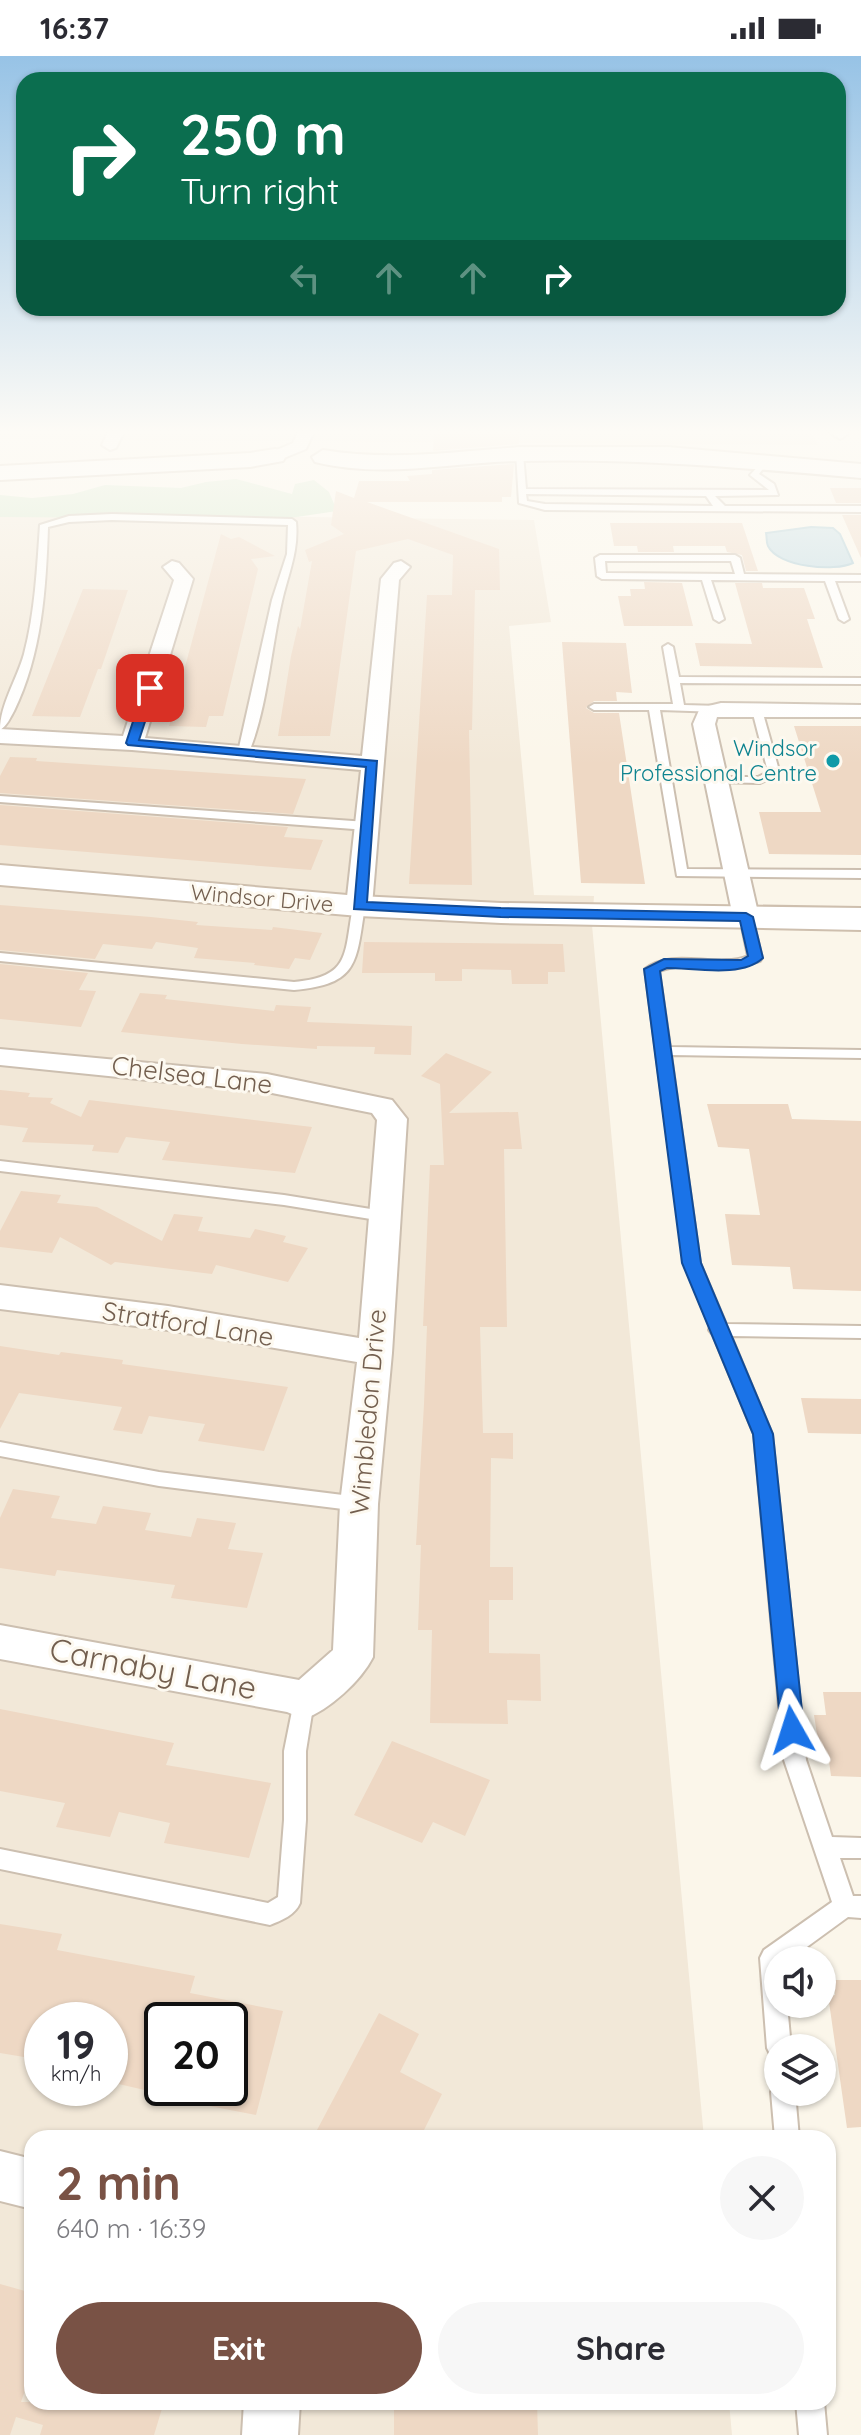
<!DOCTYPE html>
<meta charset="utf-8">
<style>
:root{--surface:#fff;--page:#f7f7f7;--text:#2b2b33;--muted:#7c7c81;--accent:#795245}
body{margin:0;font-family:Quicksand,sans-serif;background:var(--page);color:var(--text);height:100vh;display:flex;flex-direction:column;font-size:30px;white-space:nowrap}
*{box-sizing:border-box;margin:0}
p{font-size:26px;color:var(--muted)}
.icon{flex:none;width:44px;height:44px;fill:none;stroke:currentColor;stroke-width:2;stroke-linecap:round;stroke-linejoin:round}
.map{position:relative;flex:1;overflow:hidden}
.side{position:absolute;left:24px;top:2074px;width:812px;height:280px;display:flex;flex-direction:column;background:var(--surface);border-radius:24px;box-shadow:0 2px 6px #0004}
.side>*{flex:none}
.hud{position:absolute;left:16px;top:16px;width:830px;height:244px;border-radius:24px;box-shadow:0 2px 6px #0004;background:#0b6e4f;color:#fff;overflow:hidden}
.controls{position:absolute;left:764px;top:1890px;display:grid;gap:16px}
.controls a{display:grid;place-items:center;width:72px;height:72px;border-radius:50%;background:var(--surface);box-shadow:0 2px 6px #0004;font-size:40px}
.speed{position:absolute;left:24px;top:1946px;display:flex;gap:16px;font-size:40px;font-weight:700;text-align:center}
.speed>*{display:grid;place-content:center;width:104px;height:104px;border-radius:50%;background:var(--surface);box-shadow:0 2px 6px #0004;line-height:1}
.speed small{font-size:20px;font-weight:400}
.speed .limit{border:4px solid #111;border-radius:12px;background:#fff;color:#111}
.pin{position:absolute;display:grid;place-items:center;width:68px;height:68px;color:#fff;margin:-34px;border-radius:16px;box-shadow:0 4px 12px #0006}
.me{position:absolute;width:88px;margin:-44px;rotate:354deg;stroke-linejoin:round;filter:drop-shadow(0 0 6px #0008)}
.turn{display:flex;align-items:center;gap:28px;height:168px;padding:0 32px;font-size:36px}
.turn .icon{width:104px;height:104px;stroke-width:2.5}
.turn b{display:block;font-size:56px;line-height:68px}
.lanes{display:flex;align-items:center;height:76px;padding:0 32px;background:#0003;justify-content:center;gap:40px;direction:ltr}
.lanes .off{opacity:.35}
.round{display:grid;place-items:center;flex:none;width:84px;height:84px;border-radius:42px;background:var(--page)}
.summary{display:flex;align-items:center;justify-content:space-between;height:136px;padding:0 32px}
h1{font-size:48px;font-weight:700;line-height:60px;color:var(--accent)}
.action{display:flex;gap:16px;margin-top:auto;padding:16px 32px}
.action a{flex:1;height:92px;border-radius:48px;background:var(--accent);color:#fff;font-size:32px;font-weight:700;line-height:92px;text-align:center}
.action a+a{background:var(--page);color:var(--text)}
.status{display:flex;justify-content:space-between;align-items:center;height:56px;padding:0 40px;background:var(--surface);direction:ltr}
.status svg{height:22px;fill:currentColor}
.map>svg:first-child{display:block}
</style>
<div class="status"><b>16:37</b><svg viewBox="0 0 49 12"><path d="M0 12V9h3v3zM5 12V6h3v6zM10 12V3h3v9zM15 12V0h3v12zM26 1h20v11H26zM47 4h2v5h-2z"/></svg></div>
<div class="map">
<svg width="861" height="2379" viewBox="0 0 861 2379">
<rect width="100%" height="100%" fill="#fbf6ea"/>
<path fill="#f2e8d8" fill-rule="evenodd" d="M0,376H811L818,389L0,383Z
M0,457L534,464L551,566L509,570L534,839L594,840L592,869L704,2082H32V2346H729L732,2379H0ZM42,1964H110V2032H42ZM162,1964H230V2032H162Z"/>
<path fill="#d2e7c9" d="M236,423L292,438L295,428L314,424L329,436L337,455L283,463L0,461V439L32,442L73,438L105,429L181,432L206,426Z"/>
<path fill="#bfdae3" stroke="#a7c9d4" stroke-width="2" d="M811,471L833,472L840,478L853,507C835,516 778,511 768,490C766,486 767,481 766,477Z"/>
<path fill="#eed8c4" d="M434,376H519V388L433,395Z
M514,408L511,441H502V446H367L499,493L500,534H475L472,674H469L472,829L409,828L427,539H452L453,499L408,483L356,495L330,680H278L291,600L298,570L300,573L312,505L309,506L305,494L344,478L331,469L336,435L354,442L359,425H410L407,420L432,418V414Z
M830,432H861V447H836Z
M842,459H861V502Z
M610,467H742L758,515H746L742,499L727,496L725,490H673L674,496H638L637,490H614Z
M221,478L231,483L239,481L275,500L251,503L258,513L223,660H209L206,671L169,670Z
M644,526L682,527L693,570H624L618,540H631L630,533H645Z
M735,527H762L763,532H804L815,563H807L823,612L700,610L695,587L752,588Z
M83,533L128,534L101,613H98L80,661L32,660Z
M562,586L626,587L632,637L616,636L617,645H594L586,652L594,657H619L645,828L581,827Z
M794,670H861V799L769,798L759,756H821Z
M10,701L37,702L36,705L306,723L293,758L0,737V720Z
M0,749L288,771L284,781L323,784L311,814L0,789Z
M0,849L151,861L198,866L196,869L272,874L273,871L322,877L310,904L295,902L289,913L254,909L255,907L194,902L198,892L156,886L152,893L103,888L95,903L0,894Z
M364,886L563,888L565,916H548V928H512L511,914L462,913V925H435V917H362Z
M0,908L88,917L79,934L96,935L81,971L0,963Z
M140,937L167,939L165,943L274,955L276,949L311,951L307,966L412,970L411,999L374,998L375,991L317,990V993L242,988L121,976Z
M446,997L492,1016L449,1057L518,1056L522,1093H504L507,1271H480L483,1377H513V1403L491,1402L490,1511H513V1544H489V1597L540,1598L541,1645L507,1644L508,1668L430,1667L432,1574H418L421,1489H416L424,1348L427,1270H423L430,1109H444L440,1028L421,1020Z
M0,1034L30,1037L28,1041L53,1042L50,1047L81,1061L89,1044L312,1071L295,1117L162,1104L170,1086L126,1081L118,1097L92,1095L94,1089L22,1086L28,1072L0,1069Z
M707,1048H788L792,1063L861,1065V1235L793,1233L790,1211L732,1209L725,1158L760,1159L749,1093L718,1091Z
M21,1135L61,1139L57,1147L97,1151L162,1185L174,1158L203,1161L198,1175L250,1182L255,1173L286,1180L283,1186L308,1192L288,1226L216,1209L212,1218L115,1206L111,1209L60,1181L52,1197L0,1191V1175Z
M0,1290L59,1299L61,1296L123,1304L122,1308L288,1331L264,1395L198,1385L205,1368L149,1360L142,1378L113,1374L122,1351L19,1337L0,1373Z
M801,1342L861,1343V1378L808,1377Z
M13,1433L60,1440L51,1462L96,1468L103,1450L151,1457L145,1474L191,1481L197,1462L236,1467L228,1493L263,1497L247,1552L171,1542L175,1529L57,1514L55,1520L0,1512V1462Z
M823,1636H861V1721L831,1720L828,1698H820L814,1659H826Z
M0,1653L174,1687L166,1709L271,1727L249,1802L164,1787L170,1767L119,1756L110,1781L56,1771L65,1747L0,1735Z
M392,1685L490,1724L465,1780L433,1766L422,1787L354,1759Z
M0,1868L62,1878L57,1894L195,1920L190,1937L283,1955L256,2059L173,2043L174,2032H230V1964H162V2038L110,2026V1964H42V2004L0,1997Z
M834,1924H861V2071L847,2072L828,1939H835Z
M379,1957L419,1978L400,2016L442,2038L420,2082H332L317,2074Z
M0,2228L32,2237V2314L21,2346H164L154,2379H40L43,2369L16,2361L10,2379H0Z
M394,2346H537L538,2379H394Z"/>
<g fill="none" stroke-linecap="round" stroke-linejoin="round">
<defs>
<path id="lane" d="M516,396L523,398L526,433L769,434L750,419L764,404L768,406L759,418L774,428L778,439L715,440L725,450H861V456L545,454L519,447ZM526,438L706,440L713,450L545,448L527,445Z
M112,458L292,463L296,466C299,495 288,518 282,545C271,592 267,655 248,698L238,696L272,544L287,498L288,469L112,464L69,466L48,471C46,532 42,598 14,655C10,662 7,670 0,674C0,649 17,623 24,598C35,556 37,512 40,469L69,460Z
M600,499H735L740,502L744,518L861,519V525H835L849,563L844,566L839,563L825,525L711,524L724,563L719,566L714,563L702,524L602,523L597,520L595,502ZM605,505H731L735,518L606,517Z
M668,588L673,591L679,621L861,622V628L680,627L684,649L720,650L725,653L720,656L660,654L687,813L861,814V822L677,820L649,654H594L589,651L594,648H673L663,591Z
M757,651L762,654L780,718L760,727L713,726V722L717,721H758L768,716L752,654Z
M0,740L367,766L373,770L367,774L0,746Z
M359,846L365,850C356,907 359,928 294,934L0,905V897L294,926C351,921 344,898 353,850Z
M746,857L752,861L762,902L760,905C725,918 692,903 659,915L670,991L861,994V1002L671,999L700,1207L726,1268L861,1270V1282L731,1280L772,1378L806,1704L832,1781L861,1782V1802H840L853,1840H861V1862L848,1861L789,1904H778V1948H787L791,1992H778V2004L771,2000L767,1992L760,1902L764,1894L832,1846L784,1704L754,1378L713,1279L709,1274L710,1271L684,1207L645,913C674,891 716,913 748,900L740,861Z
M0,1105L284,1139L383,1155L391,1160L383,1165L284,1149L0,1115Z
M0,1386L159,1416L359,1441L366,1443L368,1448L366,1453L359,1455L159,1430L0,1400Z
M304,1636L311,1639L314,1645L306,1695V1764L300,1847C295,1859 282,1864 270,1869L0,1813V1793L268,1847L278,1841L284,1764V1695L294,1645L297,1639Z
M778,2026V2036H795L799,2082H775L771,2036L774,2027Z
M796,2346H824L827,2379H799Z"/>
<path id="street" d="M108,376H124L116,392L110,394L102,389Z
M298,376H314L306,393L284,402H272V396L293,387Z
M829,376H846L848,378L840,383Z
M172,505L179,507L193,523L145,682L362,700L381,523L394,507L401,505L410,511L399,524L372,850L368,855H350L346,850L361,714L132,694L0,687V673L123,680L174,524L163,511Z
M721,647L861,649V661H717L715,668L759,861L755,866H737L733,861L693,668L700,652Z
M0,993L267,1018L392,1044L407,1063L392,1297L378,1448L373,1601C361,1625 329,1654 304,1663L287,1656L0,1603V1569L299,1624L333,1594L340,1448L357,1306L168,1274L0,1253V1229L168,1250L359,1282L377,1064L372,1057L267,1036L0,1009Z
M0,2095L32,2103V2153L0,2145Z
M244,2346H300L298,2379H242Z"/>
<path id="secondary" d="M519,391H668L861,408V422C747,412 635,402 521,405C453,406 383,423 315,406L312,401L323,394C388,405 454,396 519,391Z
M275,393L283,395L286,400L283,405L250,411L0,424V410L250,397Z
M0,809L359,840L501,847L861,852V874L501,867L359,860L0,829Z"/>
</defs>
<use href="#lane" stroke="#ccbfb0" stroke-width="4"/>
<use href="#street" stroke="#ccbfb0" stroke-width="4"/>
<use href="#secondary" stroke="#cebfae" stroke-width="4"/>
<use href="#lane" fill="#fff" fill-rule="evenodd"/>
<use href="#street" fill="#fff" fill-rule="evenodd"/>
<use href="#secondary" fill="#fff" fill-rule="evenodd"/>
</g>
<linearGradient id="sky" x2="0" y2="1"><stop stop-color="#97c3e6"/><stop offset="0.53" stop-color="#fdfbf6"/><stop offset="1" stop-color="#fdfbf6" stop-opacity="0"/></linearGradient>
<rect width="861" height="709" fill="url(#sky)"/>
<path fill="#1a73e8" stroke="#114b97" stroke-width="2" d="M150,629L156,632L139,684L377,705L367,846L501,852L746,857L753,861L763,902C742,922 694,912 667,912L660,915L701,1207L773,1378L804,1674L801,1682L792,1685L784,1682L781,1674L753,1378L682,1207L644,913L664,903L741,904L748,900L740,865L501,861L354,853L366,711L128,689L126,687L144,632Z"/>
<circle fill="#0f9aa8" stroke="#fdf9f0" stroke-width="3" cx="833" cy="705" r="8"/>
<g text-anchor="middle" stroke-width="6" stroke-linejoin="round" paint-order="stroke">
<g font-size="22" fill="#0d838f" stroke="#fdf9f0" text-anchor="end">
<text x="817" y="700">Windsor<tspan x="817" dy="25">Professional Centre</tspan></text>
</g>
<g font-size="22" fill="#735f4f" stroke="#fdf9f0">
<text transform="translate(262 842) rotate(5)" y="8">Windsor Drive</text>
</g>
<g font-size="26" fill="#735f4f" stroke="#fdf9f0">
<text transform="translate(192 1019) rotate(7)" y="9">Chelsea Lane</text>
<text transform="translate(188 1268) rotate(9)" y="9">Stratford Lane</text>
<text transform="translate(368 1356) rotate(-85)" y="9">Wimbledon Drive</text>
</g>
<g font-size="32" fill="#735f4f" stroke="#fdf9f0">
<text transform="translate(153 1613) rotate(11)" y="11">Carnaby Lane</text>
</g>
</g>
</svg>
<div class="controls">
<a><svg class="icon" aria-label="sound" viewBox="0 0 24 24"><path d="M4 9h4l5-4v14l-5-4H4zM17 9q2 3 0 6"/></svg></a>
<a><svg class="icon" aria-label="layers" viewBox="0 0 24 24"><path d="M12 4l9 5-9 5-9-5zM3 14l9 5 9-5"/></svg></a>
</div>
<div class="speed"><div>19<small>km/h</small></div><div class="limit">20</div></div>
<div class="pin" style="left:150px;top:632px;background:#d93025"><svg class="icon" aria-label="arrive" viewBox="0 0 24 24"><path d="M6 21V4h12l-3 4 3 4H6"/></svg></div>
<svg class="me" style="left:792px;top:1674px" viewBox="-20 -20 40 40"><path d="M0-17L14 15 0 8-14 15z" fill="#1a73e8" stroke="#fff" stroke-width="4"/></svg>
<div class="hud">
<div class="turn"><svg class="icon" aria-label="right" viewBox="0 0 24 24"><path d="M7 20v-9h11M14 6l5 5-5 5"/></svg><div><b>250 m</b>Turn right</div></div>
<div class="lanes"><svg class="icon off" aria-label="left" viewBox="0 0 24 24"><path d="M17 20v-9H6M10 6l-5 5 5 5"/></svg><svg class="icon off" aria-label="ahead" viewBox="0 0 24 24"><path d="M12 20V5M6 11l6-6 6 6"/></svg><svg class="icon off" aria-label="ahead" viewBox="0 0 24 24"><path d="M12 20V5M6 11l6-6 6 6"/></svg><svg class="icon" aria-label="right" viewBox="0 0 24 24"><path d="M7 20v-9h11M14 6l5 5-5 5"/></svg></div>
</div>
<section class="side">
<div class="summary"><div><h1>2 min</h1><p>640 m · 16:39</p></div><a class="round"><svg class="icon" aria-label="close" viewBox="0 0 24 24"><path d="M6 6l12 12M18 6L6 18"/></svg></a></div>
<div class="action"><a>Exit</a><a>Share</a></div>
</section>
</div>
